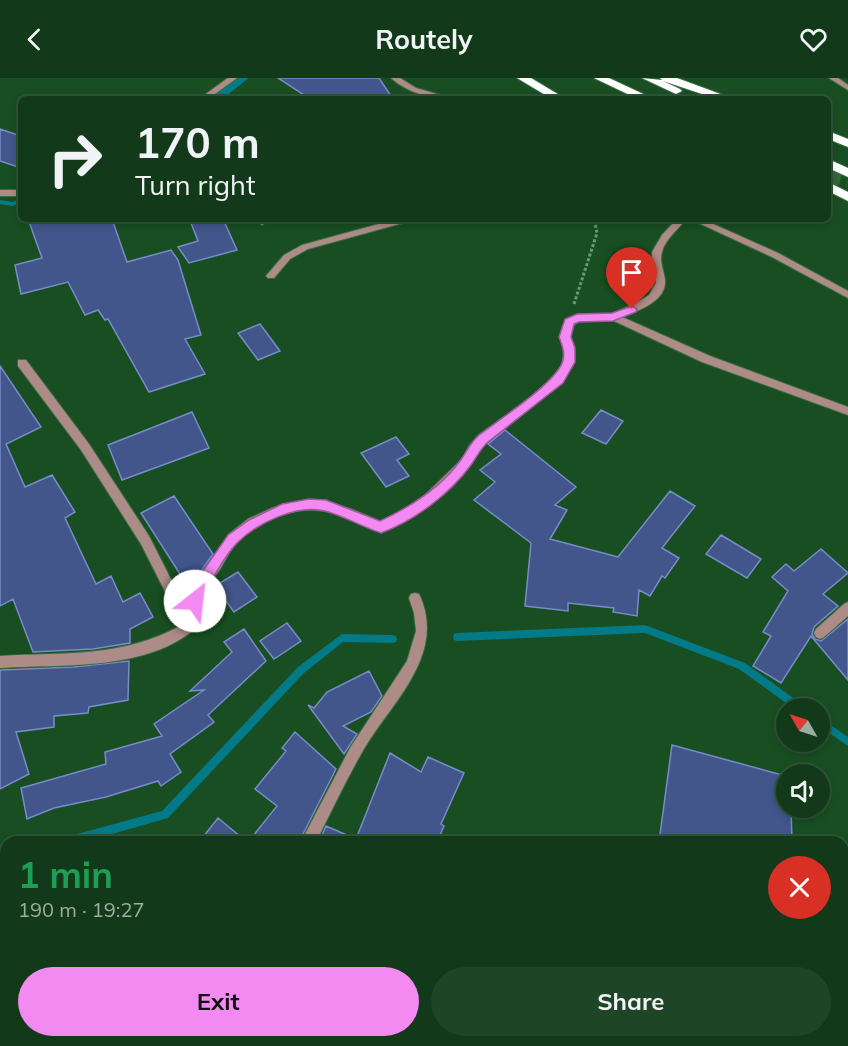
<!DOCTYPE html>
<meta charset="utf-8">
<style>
:root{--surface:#123a1a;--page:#1f4527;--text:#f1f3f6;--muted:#9cada2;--line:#315439;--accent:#f28af2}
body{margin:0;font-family:Mulish,sans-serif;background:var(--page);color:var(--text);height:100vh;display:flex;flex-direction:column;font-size:22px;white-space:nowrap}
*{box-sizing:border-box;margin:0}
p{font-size:20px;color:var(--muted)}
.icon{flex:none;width:33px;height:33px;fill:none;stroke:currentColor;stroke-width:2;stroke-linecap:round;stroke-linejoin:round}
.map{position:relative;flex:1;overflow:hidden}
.panel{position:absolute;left:0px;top:758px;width:849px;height:212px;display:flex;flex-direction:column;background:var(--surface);border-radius:18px 18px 0 0;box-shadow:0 3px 9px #0003,0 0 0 2px var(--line)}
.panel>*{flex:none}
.top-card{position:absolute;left:18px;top:18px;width:813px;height:126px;border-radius:9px;box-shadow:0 3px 9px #0003,0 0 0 2px var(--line);background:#123a1a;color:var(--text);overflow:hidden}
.needle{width:39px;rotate:309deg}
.buttons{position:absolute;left:776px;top:620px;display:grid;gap:12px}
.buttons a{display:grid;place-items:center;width:54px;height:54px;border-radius:50%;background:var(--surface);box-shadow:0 3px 9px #0003,0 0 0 2px var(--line);font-size:30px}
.pin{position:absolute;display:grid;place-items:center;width:51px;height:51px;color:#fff;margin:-62px -26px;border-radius:50% 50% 50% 0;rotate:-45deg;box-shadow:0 0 6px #0007}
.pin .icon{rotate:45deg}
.me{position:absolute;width:66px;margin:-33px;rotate:29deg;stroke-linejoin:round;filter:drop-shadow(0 0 4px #0008)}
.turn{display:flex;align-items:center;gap:21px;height:126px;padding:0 18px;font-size:27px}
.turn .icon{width:78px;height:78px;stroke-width:2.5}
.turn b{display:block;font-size:42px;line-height:51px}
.round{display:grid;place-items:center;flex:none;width:63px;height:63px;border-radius:32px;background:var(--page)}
.headline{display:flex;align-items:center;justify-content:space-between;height:102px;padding:0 18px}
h1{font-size:36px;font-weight:700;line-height:45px;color:#1e9e55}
.cta{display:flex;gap:12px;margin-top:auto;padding:12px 18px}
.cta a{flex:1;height:69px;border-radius:36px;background:var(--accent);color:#111;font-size:24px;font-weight:700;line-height:69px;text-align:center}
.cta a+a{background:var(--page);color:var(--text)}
header{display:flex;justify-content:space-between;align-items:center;height:78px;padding:0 18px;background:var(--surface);font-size:27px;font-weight:700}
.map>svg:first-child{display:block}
</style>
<header><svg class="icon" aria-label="back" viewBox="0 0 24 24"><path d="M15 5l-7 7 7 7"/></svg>Routely<svg class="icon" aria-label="heart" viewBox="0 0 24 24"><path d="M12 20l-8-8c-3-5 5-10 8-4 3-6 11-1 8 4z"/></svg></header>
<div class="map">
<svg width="848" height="968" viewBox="0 0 848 968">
<rect width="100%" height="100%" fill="#184e22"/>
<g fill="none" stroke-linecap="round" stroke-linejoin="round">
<path fill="#027a87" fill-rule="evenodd" d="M21,121V125L12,128L0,126V122L12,124Z
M645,547L745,585L803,627L804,630H793L739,591L645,555L457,563L454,562L453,559L454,556L457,555Z
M342,556L393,557L396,558L397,561L396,564L393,565L343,564L304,595L168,740L85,764H62L63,761L66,759L162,733L298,589Z
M819,639L848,659V668L819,648Z
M6,774V784L0,786V776Z"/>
<path fill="#027a87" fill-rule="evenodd" d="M231,0H249L222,21H203Z"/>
</g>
<path fill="#42568b" stroke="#768dc7" stroke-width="1.5" d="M278,0H379L393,21H310Z
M0,51L21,58V90L0,83Z
M28,141H112L127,184L171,172L178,182L201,257L185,261L205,296L149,314L108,241L105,242L98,232L85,237L68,204L21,216L15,187L42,180Z
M208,141H223L237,172L189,185L178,169L198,163L191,145Z
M260,246L280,273L258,282L238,255Z
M0,288L41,349L6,366L25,409L52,397L75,434L65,440L96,506L111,498L123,524L140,515L153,539L130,551V565L93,571L33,574L13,521L0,528Z
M601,332L623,343L606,366L582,355Z
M192,334L209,370L122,402L108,367Z
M505,352L576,409L555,427L567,432L550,461L618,479L670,413L695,428L662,470L679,480L665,500L662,498L650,518L639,512L637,538L613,534L614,530L568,525V533L525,528L531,465L474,422L495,404L480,392L501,376L488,366Z
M396,359L409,376L397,382L409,398L386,409L361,375Z
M174,418L213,476L199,496L185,504L141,435Z
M721,457L761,481L747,500L706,476Z
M821,471L848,495L823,516L838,528L814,549L812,556L815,561L821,563L848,541V602L811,558L781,605L753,588L771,558L763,554L788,513L772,499L786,486L794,493Z
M238,494L257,519L234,534L215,508Z
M287,545L301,563L274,581L260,563Z
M244,551L266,583L208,637L214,644L170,676L181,694L161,708L158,703L106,719L54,730L27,741L21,710L106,686L105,674L162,658L154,646L204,612L190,613L232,574L224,564Z
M129,583L128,622L89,629L88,635L54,638V649L16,654L29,696L0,711V592L74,589Z
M369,593L382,618L371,634L343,648L357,656L344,676L308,627L314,630L327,614Z
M295,654L336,691L299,764L249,763L277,728L255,711L286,673L282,670Z
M672,667L786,698V729H791L792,764H659Z
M390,675L421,694L428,679L464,695L441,746L444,748L437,764H319L326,748L356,761Z
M218,740L247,764H199Z"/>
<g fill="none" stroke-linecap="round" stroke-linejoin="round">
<path stroke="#35673d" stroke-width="13" stroke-dasharray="13 7" stroke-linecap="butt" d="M828,98L848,103"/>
<defs>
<path id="lane" d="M289,963H305L303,968H287Z
M533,963H549L548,968H532Z"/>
<path id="street" d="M228,0H237L208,21H199Z
M391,0H400L416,10L454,21C431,21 408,15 391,0Z
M829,0H838L848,7V12Z
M0,112H21V118H0Z
M260,141H269L262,147L258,144Z
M397,141H411L410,143L308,171L290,181L274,200H268L266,198L284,177L302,167Z
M677,141H686C678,152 665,161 662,174C659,184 664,192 665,202C667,223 638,233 622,239L710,278L848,329V337L702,284L612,242L579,243L571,250C570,277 579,279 562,305L487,363L477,374L471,386L432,424L409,441L381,454C364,448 348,438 330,434C297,427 261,439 238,463C229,472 225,484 218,494C213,500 208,506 204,512C196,526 205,544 191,554C141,593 60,586 0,590V578C66,574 122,580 182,547L141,466L81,372L18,288V282H26L89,366L149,458L188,535L189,518L193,509L229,456L248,441L272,430L301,423H325L351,431L381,444L401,435L424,418L463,380L469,368L479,357C498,342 558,304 563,283C566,271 558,259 563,247L577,237L612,236L636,225L649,217L656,205L652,183V174L662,157Z
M690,141H702L778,175L848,213V220L772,179Z
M415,515L419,516C447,575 394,622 365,669C347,700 332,732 316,764H301L350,670L407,583L416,553L414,535L409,520L411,516Z
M848,524V538L824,559L820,561L816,559L814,555L816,551L844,526Z
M183,963H199L197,968H181Z"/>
<path id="highway" d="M517,0H531L566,21H552Z
M594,0H609L654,21H638Z
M642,0L662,2L660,0H677L734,21H717L663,3L680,11L682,13L676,16Z
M828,53L848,61V69L828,61Z
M828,81L848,90V99L828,90Z
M828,104L848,114V123L828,113Z"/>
</defs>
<use href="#lane" stroke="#3a6c43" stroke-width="2"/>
<use href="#street" stroke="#3a6c43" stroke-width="2"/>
<use href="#highway" stroke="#3a6c43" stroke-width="2"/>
<path stroke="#6a9671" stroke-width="3" stroke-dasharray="3 2" stroke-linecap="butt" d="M574,226L597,155L594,141"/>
<use href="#lane" fill="#ad8c87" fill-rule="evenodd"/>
<use href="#street" fill="#ad8c87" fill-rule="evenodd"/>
<use href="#highway" fill="#fff" fill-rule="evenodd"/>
</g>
<path fill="#f28af2" stroke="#9d5a9d" stroke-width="1.5" d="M632,228L637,231L636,234L613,243L579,244L574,246L571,259L575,270V284L563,305L488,364C480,371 477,379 471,387C450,416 414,443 381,455C362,449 344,438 325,433C297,426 257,445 237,465C221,482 209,507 200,527L195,529L190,527L188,523L191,510L228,457L249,442L282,426L309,421L326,422L380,443C410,429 443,408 462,380C468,371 471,364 479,357C497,343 559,303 563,282C565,274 562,267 559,259L565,241L577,236L612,235Z"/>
</svg>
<div class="buttons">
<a><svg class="needle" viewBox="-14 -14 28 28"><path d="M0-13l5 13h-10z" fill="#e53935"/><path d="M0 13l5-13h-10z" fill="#9cada2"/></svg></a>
<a><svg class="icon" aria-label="sound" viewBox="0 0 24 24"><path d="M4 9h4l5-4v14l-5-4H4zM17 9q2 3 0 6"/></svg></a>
</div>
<div class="pin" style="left:632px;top:231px;background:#d93025"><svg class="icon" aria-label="arrive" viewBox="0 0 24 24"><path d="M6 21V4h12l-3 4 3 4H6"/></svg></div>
<svg class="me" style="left:195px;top:523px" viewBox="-20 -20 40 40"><circle r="19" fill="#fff"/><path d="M0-13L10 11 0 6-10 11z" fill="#f28af2"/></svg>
<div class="top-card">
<div class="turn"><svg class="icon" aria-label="right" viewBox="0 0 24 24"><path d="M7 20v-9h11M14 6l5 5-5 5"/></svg><div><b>170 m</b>Turn right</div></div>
</div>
<section class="panel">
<div class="headline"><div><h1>1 min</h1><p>190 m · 19:27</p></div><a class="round" style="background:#d93025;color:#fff"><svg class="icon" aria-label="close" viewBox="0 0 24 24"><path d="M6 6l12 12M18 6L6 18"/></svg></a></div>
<div class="cta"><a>Exit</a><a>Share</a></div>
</section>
</div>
